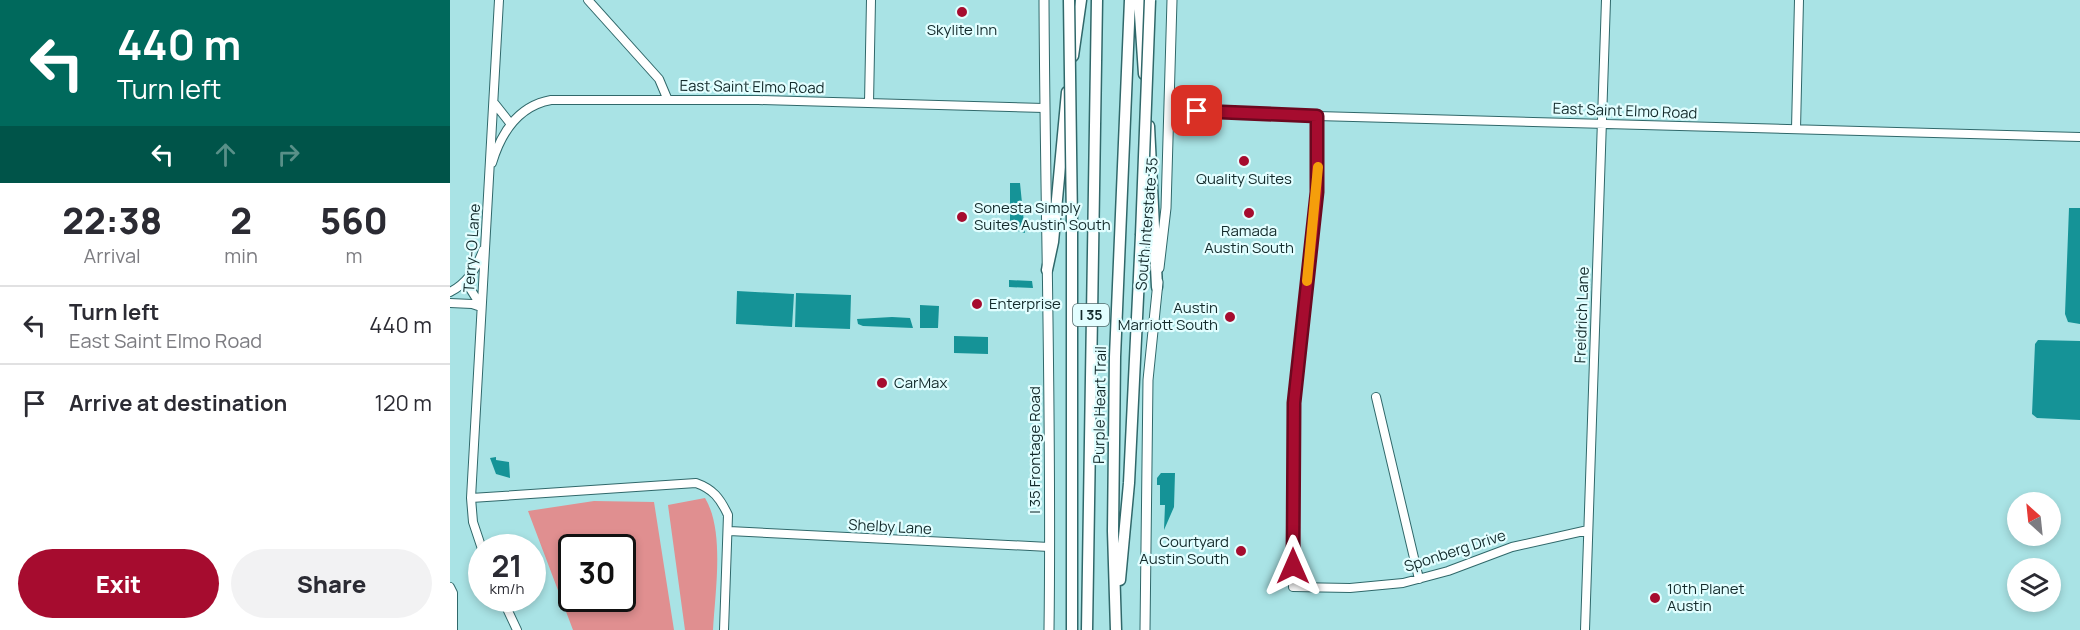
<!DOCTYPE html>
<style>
:root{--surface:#fff;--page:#f2f2f3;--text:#2b2b33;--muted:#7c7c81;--line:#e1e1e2;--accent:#a60c2f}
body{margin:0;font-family:Manrope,sans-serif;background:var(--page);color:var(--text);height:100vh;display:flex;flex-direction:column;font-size:22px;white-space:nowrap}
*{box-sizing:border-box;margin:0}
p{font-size:20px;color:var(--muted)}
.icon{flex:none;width:33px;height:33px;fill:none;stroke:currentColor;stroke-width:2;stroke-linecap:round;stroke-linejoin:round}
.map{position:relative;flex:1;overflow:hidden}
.sheet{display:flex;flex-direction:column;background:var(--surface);width:450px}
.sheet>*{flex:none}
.guide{background:#00695c;color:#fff;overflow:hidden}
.needle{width:39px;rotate:333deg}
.buttons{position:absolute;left:1557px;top:492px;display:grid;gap:12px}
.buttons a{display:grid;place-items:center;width:54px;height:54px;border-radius:50%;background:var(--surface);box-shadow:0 3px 9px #0003;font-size:30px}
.speed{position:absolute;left:18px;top:534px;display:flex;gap:12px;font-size:30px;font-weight:700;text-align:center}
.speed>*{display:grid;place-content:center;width:78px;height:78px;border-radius:50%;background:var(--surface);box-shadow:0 3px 9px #0003;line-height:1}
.speed small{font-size:15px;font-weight:400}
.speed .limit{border:3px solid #111;border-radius:9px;background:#fff;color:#111}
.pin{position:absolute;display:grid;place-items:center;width:51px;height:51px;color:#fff;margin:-26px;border-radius:12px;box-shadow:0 3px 9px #0006}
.me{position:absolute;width:66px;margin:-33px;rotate:0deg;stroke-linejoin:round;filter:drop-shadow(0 0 4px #0008)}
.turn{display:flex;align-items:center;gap:21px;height:126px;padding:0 18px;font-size:27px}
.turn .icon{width:78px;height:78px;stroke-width:2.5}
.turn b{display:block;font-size:42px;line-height:51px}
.lanes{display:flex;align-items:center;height:57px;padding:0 18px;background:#0003;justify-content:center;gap:30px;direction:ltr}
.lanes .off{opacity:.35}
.eta{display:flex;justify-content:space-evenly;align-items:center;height:102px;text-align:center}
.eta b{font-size:36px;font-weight:800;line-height:42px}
.button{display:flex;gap:12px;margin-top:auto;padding:12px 18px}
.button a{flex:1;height:69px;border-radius:36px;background:var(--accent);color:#fff;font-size:24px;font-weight:800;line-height:69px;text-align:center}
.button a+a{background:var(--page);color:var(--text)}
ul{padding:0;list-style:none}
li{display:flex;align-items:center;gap:18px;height:78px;padding:0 18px;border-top:2px solid var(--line)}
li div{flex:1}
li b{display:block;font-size:22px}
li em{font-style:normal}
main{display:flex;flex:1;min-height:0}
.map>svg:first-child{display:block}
</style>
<main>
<section class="sheet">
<div class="guide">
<div class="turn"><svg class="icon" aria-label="left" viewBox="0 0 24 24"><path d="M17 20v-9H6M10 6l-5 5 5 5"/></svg><div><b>440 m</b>Turn left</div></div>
<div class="lanes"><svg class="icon" aria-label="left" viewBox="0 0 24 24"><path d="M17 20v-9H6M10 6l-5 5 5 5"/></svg><svg class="icon off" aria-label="ahead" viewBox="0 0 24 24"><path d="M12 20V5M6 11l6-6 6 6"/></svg><svg class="icon off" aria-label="right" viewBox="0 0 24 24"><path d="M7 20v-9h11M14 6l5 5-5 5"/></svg></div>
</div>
<div class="eta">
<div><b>22:38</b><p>Arrival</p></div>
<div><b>2</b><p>min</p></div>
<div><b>560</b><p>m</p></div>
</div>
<ul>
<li><svg class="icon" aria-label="left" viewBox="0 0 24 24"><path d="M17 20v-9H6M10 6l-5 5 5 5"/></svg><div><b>Turn left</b><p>East Saint Elmo Road</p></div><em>440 m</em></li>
<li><svg class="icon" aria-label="arrive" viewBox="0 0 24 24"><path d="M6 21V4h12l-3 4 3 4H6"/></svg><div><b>Arrive at destination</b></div><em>120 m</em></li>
</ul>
<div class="button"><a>Exit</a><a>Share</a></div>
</section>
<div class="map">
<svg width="1630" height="630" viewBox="0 0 1630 630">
<rect width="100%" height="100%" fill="#a9e3e5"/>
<path fill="#e08f90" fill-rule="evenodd" d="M255,498C275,531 265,592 263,630H235L218,505Z
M144,501L204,502L224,630H123L78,511ZM122,548H172V598H122Z"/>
<path fill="#159397" d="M560,183H570L575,233L560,229Z
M1619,208H1630V324L1618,322L1615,314Z
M559,280L582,281L583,288L559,287Z
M287,291L344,294L342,327L286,324Z
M346,293L401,295L400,329L345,327Z
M470,305L489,306L488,328H470Z
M442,317L460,318L463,328L413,326L408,324L407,319Z
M504,336L538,337V354L504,353Z
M1588,340L1630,341V420L1587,418L1582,414L1585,344Z
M46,457V460L59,462L60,478L46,474L40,458Z
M711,473H725L724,507L714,530L715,505H710V485H707V478Z"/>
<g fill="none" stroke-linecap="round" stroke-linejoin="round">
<defs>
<path id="minor" d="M138,0L209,79L217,98
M419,103L421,0
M45,104L60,123
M719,109L867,116L1630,137
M867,116V192L844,403L843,587L900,588L953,583L998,571L1062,547L1138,530
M1346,129L1349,0
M42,163C51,133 68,106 101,100H308L594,108
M16,282L31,306
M0,292C18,283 27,268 33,250
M0,303L22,304L31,307
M926,397L969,579
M21,498L246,483C263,489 270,498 278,515L274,630
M279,531L599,547
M32,549L23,522L21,498L49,0
M0,587L3,593V630
M52,598L67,630
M1135,630L1156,0"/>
<path id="major" d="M594,0C595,210 602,420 599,630
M709,268L716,208L722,0
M695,630L698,380L708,282"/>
<path id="highway" d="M689,0L694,74
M623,56L631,0
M699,126L707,287
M597,270L603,242L617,92
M670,580L679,483L691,235
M622,630V223
M637,630L647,0
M666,630L663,531L665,357L680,0"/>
</defs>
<use href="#minor" stroke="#30686a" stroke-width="10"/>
<use href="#major" stroke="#30686a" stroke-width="11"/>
<use href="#highway" stroke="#30686a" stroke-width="13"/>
<use href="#minor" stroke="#fff" stroke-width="8"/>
<use href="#major" stroke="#fff" stroke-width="9"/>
<use href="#highway" stroke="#fff" stroke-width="10"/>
<defs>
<path id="highway-bridge" d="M619,0L622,223
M691,235L700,0"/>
</defs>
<use href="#highway-bridge" stroke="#30686a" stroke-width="13" stroke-linecap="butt"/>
<use href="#highway-bridge" stroke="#fff" stroke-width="10"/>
</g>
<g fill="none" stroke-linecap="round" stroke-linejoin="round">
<defs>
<path id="route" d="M747,111L867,116V192L844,403L843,566"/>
</defs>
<use href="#route" stroke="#6c081f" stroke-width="15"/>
<use href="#route" stroke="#a60c2f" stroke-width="10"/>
<path stroke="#f59e0b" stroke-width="10" d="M857,281L868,167"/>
</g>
<g fill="#a60c2f" stroke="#e2feff" stroke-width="2">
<circle cx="512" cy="12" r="6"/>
<circle cx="794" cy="161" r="6"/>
<circle cx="799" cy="213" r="6"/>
<circle cx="512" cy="217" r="6"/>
<circle cx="527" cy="304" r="6"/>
<circle cx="780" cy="317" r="6"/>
<circle cx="432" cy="383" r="6"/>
<circle cx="791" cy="551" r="6"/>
<circle cx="1205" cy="598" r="6"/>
</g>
<g text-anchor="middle" stroke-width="4.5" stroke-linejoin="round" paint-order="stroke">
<rect fill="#e2feff" stroke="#516a6b" stroke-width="1.5" x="623" y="304" width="36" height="22" rx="4.5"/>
<g font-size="14" font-weight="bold" fill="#132a2b">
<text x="641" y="320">I 35</text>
</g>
<g font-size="15" fill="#132a2b" stroke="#e2feff" text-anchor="start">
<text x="512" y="35" text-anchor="middle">Skylite Inn</text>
<text x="794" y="184" text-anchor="middle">Quality Suites</text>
<text x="524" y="213">Sonesta Simply<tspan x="524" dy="17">Suites Austin South</tspan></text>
<text x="799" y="236" text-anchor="middle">Ramada<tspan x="799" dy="17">Austin South</tspan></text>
<text x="539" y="309">Enterprise</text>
<text x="768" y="313" text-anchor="end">Austin<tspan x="768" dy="17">Marriott South</tspan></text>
<text x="444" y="388">CarMax</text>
<text x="779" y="547" text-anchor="end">Courtyard<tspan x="779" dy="17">Austin South</tspan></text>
<text x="1217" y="594">10th Planet<tspan x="1217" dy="17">Austin</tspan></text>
</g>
<g font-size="15" fill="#132a2b" stroke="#e2feff">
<text transform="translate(302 87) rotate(1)" y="5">East Saint Elmo Road</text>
<text transform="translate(1175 111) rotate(2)" y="5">East Saint Elmo Road</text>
<text transform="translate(697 224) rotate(-85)" y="5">South Interstate 35</text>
<text transform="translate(22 248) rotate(-86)" y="5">Terry-O Lane</text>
<text transform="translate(1132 315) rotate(-88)" y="5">Freidrich Lane</text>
<text transform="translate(650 405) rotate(-89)" y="5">Purple Heart Trail</text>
<text transform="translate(585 450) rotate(-90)" y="5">I 35 Frontage Road</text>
<text transform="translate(440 527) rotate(3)" y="5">Shelby Lane</text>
<text transform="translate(1005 551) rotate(-18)" y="5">Sponberg Drive</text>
</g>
</g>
</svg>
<div class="buttons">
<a><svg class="needle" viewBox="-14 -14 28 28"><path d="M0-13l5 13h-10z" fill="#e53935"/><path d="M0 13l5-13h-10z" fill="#7c7c81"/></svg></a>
<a><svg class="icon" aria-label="layers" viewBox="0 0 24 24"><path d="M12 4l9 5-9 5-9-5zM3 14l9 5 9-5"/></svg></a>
</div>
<div class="speed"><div>21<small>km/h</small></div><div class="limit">30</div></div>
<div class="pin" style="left:747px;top:111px;background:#d93025"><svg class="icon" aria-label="arrive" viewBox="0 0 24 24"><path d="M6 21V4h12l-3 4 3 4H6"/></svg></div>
<svg class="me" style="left:843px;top:566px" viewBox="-20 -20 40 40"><path d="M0-17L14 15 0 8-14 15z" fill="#a60c2f" stroke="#fff" stroke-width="4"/></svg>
</div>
</main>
